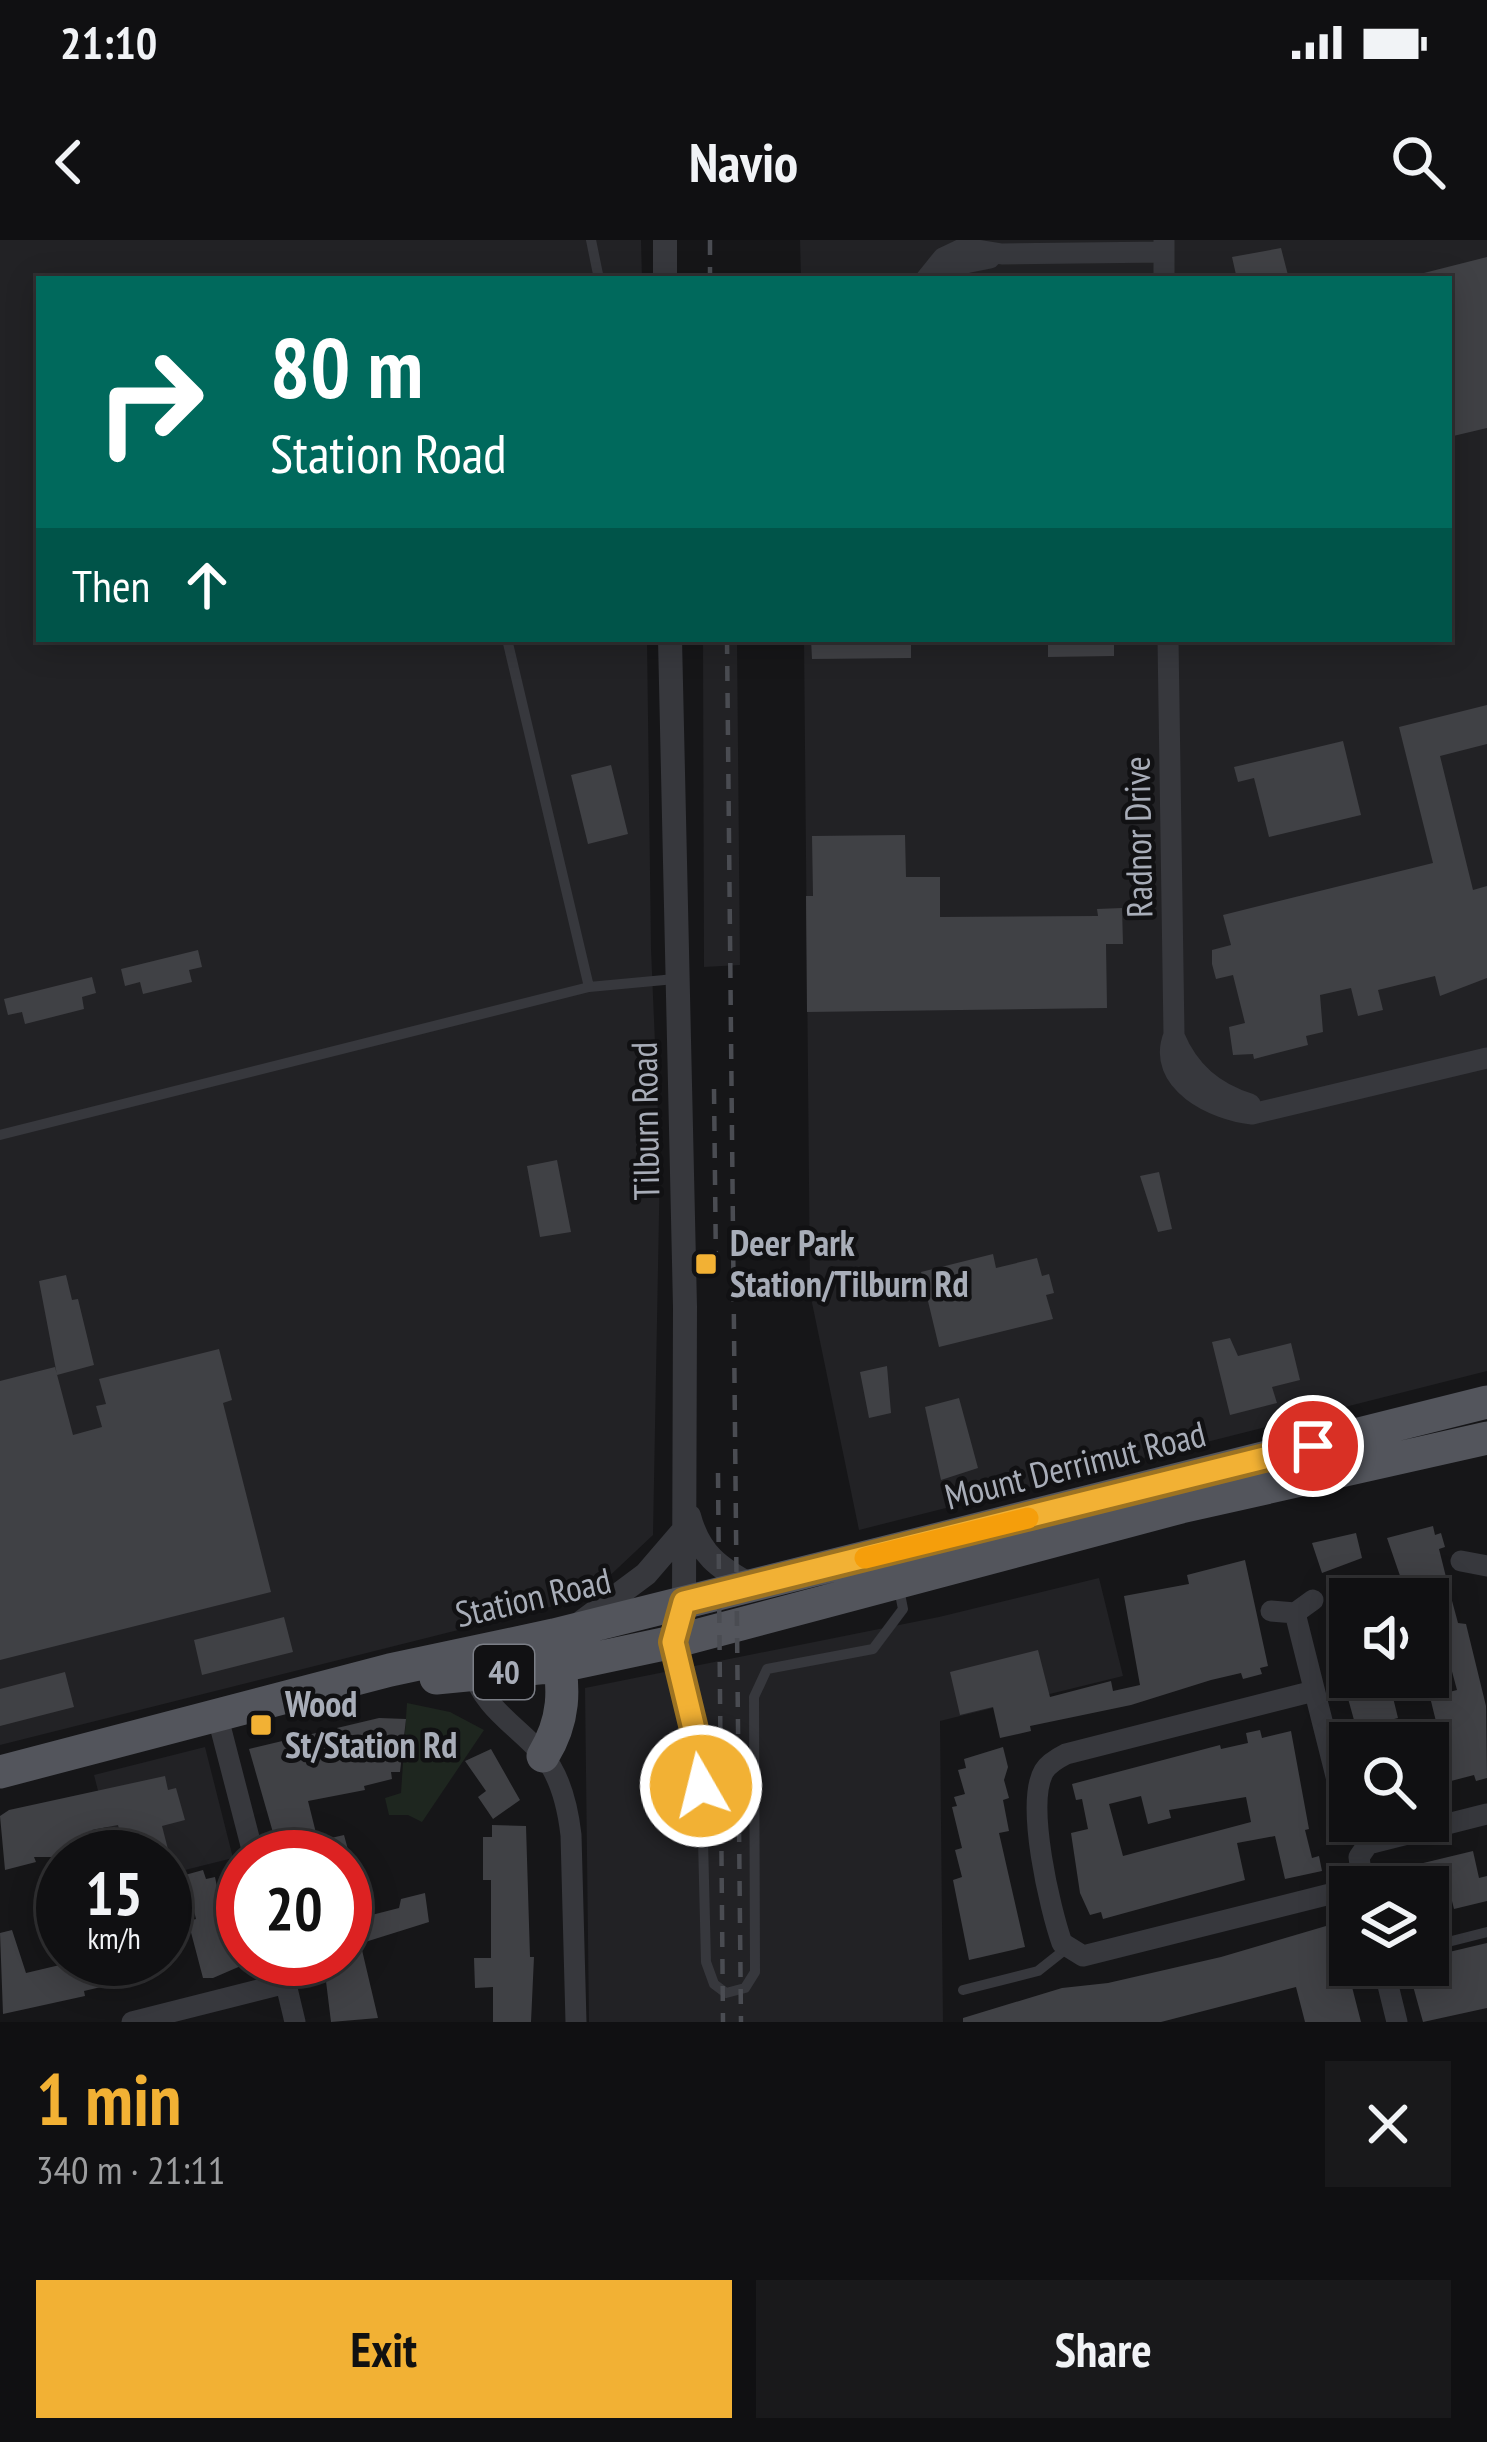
<!DOCTYPE html>
<meta charset="utf-8">
<style>
:root{--surface:#101012;--page:#19191b;--text:#f1f3f6;--muted:#9c9d9f;--line:#303032;--accent:#f2b134}
body{margin:0;font-family:"PT Sans Narrow",sans-serif;background:var(--page);color:var(--text);height:100vh;display:flex;flex-direction:column;font-size:45px;white-space:nowrap}
*{box-sizing:border-box;margin:0}
p{font-size:39px;color:var(--muted)}
.icon{flex:none;width:66px;height:66px;fill:none;stroke:currentColor;stroke-width:2;stroke-linecap:round;stroke-linejoin:round}
.map{position:relative;height:1782px;overflow:hidden}
.panel{display:flex;flex-direction:column;background:var(--surface);flex:1}
.panel>*{flex:none}
.top-card{position:absolute;left:36px;top:36px;width:1416px;height:366px;border-radius:0px;box-shadow:0 6px 30px #0003,0 0 0 3px var(--line);background:#00695c;color:#fff;overflow:hidden}
.fabs{position:absolute;left:1329px;top:1338px;display:grid;gap:24px}
.fabs a{display:grid;place-items:center;width:120px;height:120px;border-radius:0px;background:var(--surface);box-shadow:0 6px 30px #0003,0 0 0 3px var(--line);font-size:60px}
.speed{position:absolute;left:36px;top:1590px;display:flex;gap:24px;font-size:60px;font-weight:700;text-align:center}
.speed>*{display:grid;place-content:center;width:156px;height:156px;border-radius:50%;background:var(--surface);box-shadow:0 6px 30px #0003,0 0 0 3px var(--line);line-height:1}
.speed small{font-size:30px;font-weight:400}
.speed .limit{border:18px solid #d22;background:#fff;color:#111}
.pin{position:absolute;display:grid;place-items:center;width:102px;height:102px;color:#fff;margin:-51px;border:6px solid #fff;border-radius:50%;box-shadow:0 3px 12px #0007}
.me{position:absolute;width:132px;margin:-66px;rotate:352deg;stroke-linejoin:round;filter:drop-shadow(0 0 9px #0008)}
.turn{display:flex;align-items:center;gap:42px;height:252px;padding:0 36px;font-size:54px}
.turn .icon{width:156px;height:156px;stroke-width:2.5}
.turn b{display:block;font-size:84px;line-height:102px}
.then{display:flex;align-items:center;height:114px;padding:0 36px;background:#0003;gap:24px;font-size:45px}
.round{display:grid;place-items:center;flex:none;width:126px;height:126px;border-radius:0px;background:var(--page)}
.headline{display:flex;align-items:center;justify-content:space-between;height:204px;padding:0 36px}
h1{font-size:72px;font-weight:700;line-height:90px;color:var(--accent)}
.primary-button{display:flex;gap:24px;margin-top:auto;padding:24px 36px}
.primary-button a{flex:1;height:138px;border-radius:0px;background:var(--accent);color:#111;font-size:48px;font-weight:700;line-height:138px;text-align:center}
.primary-button a+a{background:var(--page);color:var(--text)}
.status{display:flex;justify-content:space-between;align-items:center;height:84px;padding:0 60px;background:var(--surface);direction:ltr}
.status svg{height:33px;fill:currentColor}
header{display:flex;justify-content:space-between;align-items:center;height:156px;padding:0 36px;background:var(--surface);font-size:54px;font-weight:700}
.map>svg:first-child{display:block}
</style>
<div class="status"><b>21:10</b><svg viewBox="0 0 49 12"><path d="M0 12V9h3v3zM5 12V6h3v6zM10 12V3h3v9zM15 12V0h3v12zM26 1h20v11H26zM47 4h2v5h-2z"/></svg></div>
<header><svg class="icon" aria-label="back" viewBox="0 0 24 24"><path d="M15 5l-7 7 7 7"/></svg>Navio<svg class="icon" aria-label="search" viewBox="0 0 24 24"><circle cx="10" cy="10" r="6"/><path d="M15 15l6 6"/></svg></header>
<div class="map">
<svg width="1487" height="1782" viewBox="0 0 1487 1782">
<rect width="100%" height="100%" fill="#161618"/>
<path fill="#222225" d="M0,0H641L642,39H39V399H647L651,709L660,921L653,1295L586,1358L0,1505Z
M800,0H1487V1131L859,1290L810,1053L804,399H1449V39H801Z
M703,399H737L740,725L704,727Z
M1099,1338L1123,1436L940,1481L943,1782H589L585,1448L939,1377Z
M205,1507L233,1618L165,1635V1617H115L94,1535Z"/>
<path fill="#1e261f" d="M407,1463L450,1472L484,1490L422,1582L408,1575H389L385,1558L401,1553Z"/>
<path fill="#404145" fill-rule="evenodd" d="M1281,8L1289,39H1237L1232,17Z
M1487,17V188L1449,197V39H1421L1420,34Z
M811,399H911V418L812,419Z
M1048,399H1114V416L1048,417Z
M1487,465V504L1440,516L1473,650L1487,646V738L1440,756L1435,736L1378,750L1383,770L1358,776L1351,748L1320,755L1323,792L1306,796L1308,805L1254,819L1253,814L1233,815L1229,787L1245,783L1233,735L1216,739L1212,724V710L1231,705L1223,675L1433,623L1399,487Z
M1343,501L1361,575L1269,597L1254,538L1238,542L1234,527Z
M611,525L628,594L588,604L571,535Z
M905,595L906,637H940V677L1098,676L1097,669L1122,668L1123,704H1106L1107,768L807,772L806,656H813L812,596Z
M198,710L202,727L189,730L192,742L143,754L140,742L125,746L121,729Z
M92,737L96,753L82,757L84,769L25,784L22,772L8,775L4,759Z
M557,920L571,992L540,997L527,926Z
M1159,932L1172,989L1158,992L1140,936Z
M993,1014L996,1028L1037,1018L1042,1036L1049,1034L1054,1053L1046,1055L1053,1079L939,1107L921,1032Z
M66,1035L72,1060L78,1059L94,1125L57,1135L39,1041Z
M1230,1098L1238,1116L1291,1103L1300,1140L1272,1147L1277,1163L1230,1175L1212,1102Z
M219,1109L232,1160L223,1163L271,1352L0,1420V1141L55,1127L73,1195L102,1187L96,1166L106,1164L99,1139Z
M887,1126L891,1173L869,1178L860,1132Z
M959,1158L978,1228L941,1240L925,1167Z
M1433,1286L1435,1295L1441,1293L1445,1307L1439,1309L1451,1357L1458,1383L1466,1384L1486,1466L1487,1538L1476,1541L1474,1535L1428,1547V1506L1441,1502L1430,1457L1457,1450L1450,1424L1428,1429V1359H1408L1387,1298Z
M1356,1293L1362,1318L1322,1333L1312,1303Z
M1245,1320L1268,1426L1260,1428L1262,1434L1243,1439L1241,1433L1211,1440L1131,1465L1030,1486L1031,1491L1000,1498L993,1467L960,1475L950,1432L1038,1410L1050,1457L1111,1441L1113,1451L1140,1445L1124,1356L1189,1344L1187,1335Z
M284,1377L293,1412L202,1435L194,1400Z
M65,1432L74,1467L0,1486V1449Z
M1342,1437H1388L1398,1478L1375,1484L1377,1493L1359,1498Z
M379,1478L406,1479L400,1532H391L392,1539L364,1546L365,1550L308,1561L318,1601L344,1595L350,1617H291L286,1601L274,1596L249,1509Z
M1260,1490L1262,1498L1291,1491L1309,1589L1305,1590L1312,1618L1319,1616L1322,1631L1285,1639L1275,1596L1237,1603L1245,1640L1103,1679L1101,1672L1090,1675L1080,1653L1071,1593L1088,1589L1082,1559L1076,1560L1072,1544L1220,1505L1221,1509L1248,1503L1246,1493ZM1141,1556L1148,1584L1171,1578L1169,1570L1246,1557L1251,1582L1123,1616L1109,1564Z
M1003,1507L1008,1527L1004,1540L1009,1558L1003,1560L1009,1591L999,1593L1025,1707L969,1720L953,1640L962,1637L955,1610L962,1608L952,1567L957,1566L954,1557L965,1554L958,1530L966,1528L964,1519Z
M491,1509L520,1560L493,1579L478,1557L486,1551L465,1521Z
M165,1536L168,1550L176,1548L185,1580L162,1586L170,1617H126L118,1585L92,1590L98,1617H34L36,1622L5,1630L0,1576L9,1570Z
M492,1585L526,1586L530,1717H534L531,1782H493V1747L475,1748L474,1718H491V1640H483V1597H492Z
M1473,1611L1479,1638L1487,1636V1661L1454,1669L1452,1661L1428,1667V1647H1394L1390,1631Z
M203,1630L206,1639L215,1637L217,1647L223,1646L226,1659L220,1660L226,1685L232,1684L243,1725L213,1738H203L188,1681L196,1679L185,1635Z
M425,1653L429,1682L362,1703L356,1679L399,1668L401,1659Z
M1343,1681L1350,1725H1354L1358,1741L1351,1743L1361,1782H1305L1296,1747L1161,1782H963V1778L1062,1748L1108,1743L1221,1717Z
M12,1690L26,1733L64,1724L63,1719H139L145,1743H118L84,1751L85,1756L3,1774L0,1693Z
M1487,1703V1768L1423,1782L1413,1746L1420,1745L1414,1725H1428V1717Z
M362,1710L378,1778L331,1782L324,1725Z"/>
<g fill="none" stroke-linecap="round" stroke-linejoin="round">
<path stroke="#37383d" stroke-width="10" d="M591,0L599,39
M507,399L589,747
M0,895L589,747L675,739
M674,1405L701,1518L706,1722L714,1744L726,1753L745,1748L755,1732L754,1457L767,1429L873,1409L903,1369L899,1349
M1428,1707L1487,1692
M963,1750L1038,1731L1067,1708"/>
<path stroke="#37383d" stroke-width="21" d="M1164,1V39
M926,39L943,18L964,8L1002,14L1164,12
M945,39L965,23L990,18
M1168,399L1174,795C1155,842 1215,870 1252,874L1487,818
M1174,796C1189,832 1214,853 1250,864
M1461,1321L1487,1326
M1271,1371L1295,1373L1313,1360
M1295,1373L1346,1576L1368,1604
M470,1426C484,1469 514,1483 542,1514C560,1535 568,1569 571,1595L576,1782
M1314,1451L1066,1514C1058,1518 1049,1523 1044,1531C1025,1563 1050,1669 1062,1703L1083,1716L1350,1649
M218,1478L254,1617
M1368,1604L1487,1574
M1363,1647L1359,1617L1368,1604
M280,1719L295,1782
M1383,1725L1397,1782
M132,1782L286,1743"/>
<path stroke="#37383d" stroke-width="24" d="M665,0V39
M670,399L685,1067L684,1362
M689,1276C699,1314 719,1328 752,1346
M583,1381L646,1334L683,1291"/>
<path stroke="#53555c" stroke-width="33" d="M436,1438L560,1426L673,1402L1181,1267L1487,1198
M543,1516C565,1480 565,1449 557,1409
M0,1532L390,1430L554,1395L1487,1162"/>
<path stroke="#4a4c52" stroke-width="4.5" stroke-dasharray="15 12" stroke-linecap="butt" d="M710,0V39
M727,399L741,1782
M714,849L716,1029
M718,1233L723,1782"/>
</g>
<g fill="none" stroke-linecap="round" stroke-linejoin="round">
<defs>
<path id="route" d="M701,1546V1518L673,1402L684,1362L1313,1206"/>
</defs>
<use href="#route" stroke="#9d7322" stroke-width="30"/>
<use href="#route" stroke="#f2b134" stroke-width="21"/>
<path stroke="#f59e0b" stroke-width="21" d="M865,1318L1028,1278"/>
</g>
<g fill="#f2b134" stroke="#111113" stroke-width="4.5">
<rect x="694" y="1012" width="24" height="24" rx="6"/>
<rect x="249" y="1473" width="24" height="24" rx="6"/>
</g>
<g text-anchor="middle" stroke-width="9" stroke-linejoin="round" paint-order="stroke">
<rect fill="#111113" stroke="#7b7e86" stroke-width="3" x="474" y="1405" width="60" height="54" rx="9"/>
<g font-size="33" font-weight="bold" fill="#a8adb8">
<text x="504" y="1444">40</text>
</g>
<g font-size="36" fill="#a8adb8" stroke="#111113">
<text transform="translate(1138 597) rotate(-91)" y="13">Radnor Drive</text>
<text transform="translate(645 881) rotate(-91)" y="13">Tilburn Road</text>
<text transform="translate(1075 1225) rotate(-14)" y="13">Mount Derrimut Road</text>
<text transform="translate(533 1357) rotate(-13)" y="13">Station Road</text>
</g>
<g font-size="36" font-weight="bold" fill="#a8adb8" stroke="#111113" text-anchor="start">
<text x="730" y="1016">Deer Park<tspan x="730" dy="41">Station/Tilburn Rd</tspan></text>
<text x="285" y="1477">Wood<tspan x="285" dy="41">St/Station Rd</tspan></text>
</g>
</g>
</svg>
<div class="fabs">
<a><svg class="icon" aria-label="sound" viewBox="0 0 24 24"><path d="M4 9h4l5-4v14l-5-4H4zM17 9q2 3 0 6"/></svg></a>
<a><svg class="icon" aria-label="search" viewBox="0 0 24 24"><circle cx="10" cy="10" r="6"/><path d="M15 15l6 6"/></svg></a>
<a><svg class="icon" aria-label="layers" viewBox="0 0 24 24"><path d="M12 4l9 5-9 5-9-5zM3 14l9 5 9-5"/></svg></a>
</div>
<div class="speed"><div>15<small>km/h</small></div><div class="limit">20</div></div>
<div class="pin" style="left:1313px;top:1206px;background:#d93025"><svg class="icon" aria-label="arrive" viewBox="0 0 24 24"><path d="M6 21V4h12l-3 4 3 4H6"/></svg></div>
<svg class="me" style="left:701px;top:1546px" viewBox="-20 -20 40 40"><circle r="17" fill="#f2b134" stroke="#fff" stroke-width="3"/><path d="M0-11L8 9 0 5-8 9z" fill="#fff"/></svg>
<div class="top-card">
<div class="turn"><svg class="icon" aria-label="right" viewBox="0 0 24 24"><path d="M7 20v-9h11M14 6l5 5-5 5"/></svg><div><b>80 m</b>Station Road</div></div>
<div class="then">Then<svg class="icon" aria-label="ahead" viewBox="0 0 24 24"><path d="M12 20V5M6 11l6-6 6 6"/></svg></div>
</div>
</div>
<section class="panel">
<div class="headline"><div><h1>1 min</h1><p>340 m · 21:11</p></div><a class="round"><svg class="icon" aria-label="close" viewBox="0 0 24 24"><path d="M6 6l12 12M18 6L6 18"/></svg></a></div>
<div class="primary-button"><a>Exit</a><a>Share</a></div>
</section>
